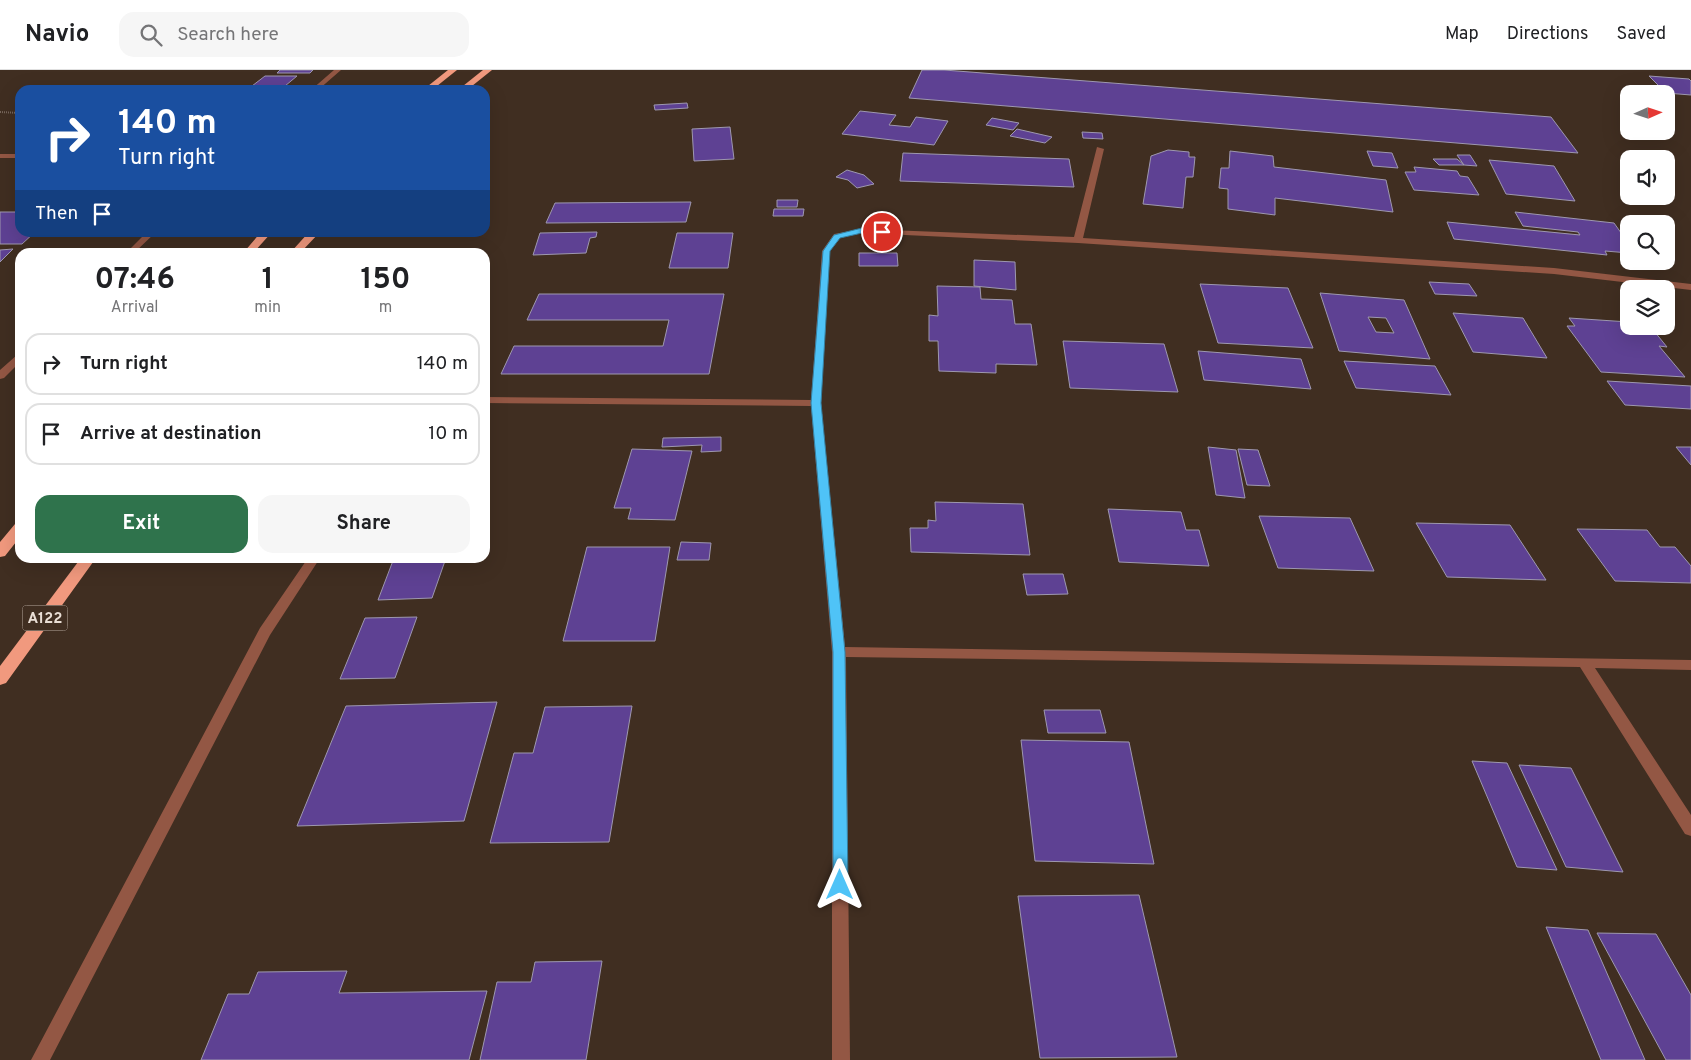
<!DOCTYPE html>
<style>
:root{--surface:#fff;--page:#f6f6f6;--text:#202124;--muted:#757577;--line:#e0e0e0;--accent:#2f734c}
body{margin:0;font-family:Overpass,sans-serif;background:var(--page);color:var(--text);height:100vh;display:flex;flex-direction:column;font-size:19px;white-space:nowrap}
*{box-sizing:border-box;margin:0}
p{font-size:16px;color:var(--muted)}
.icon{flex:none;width:28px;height:28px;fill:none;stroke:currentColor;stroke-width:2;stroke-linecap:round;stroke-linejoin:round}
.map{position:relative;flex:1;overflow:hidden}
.drawer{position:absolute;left:15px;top:178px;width:475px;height:315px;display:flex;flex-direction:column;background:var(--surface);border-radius:15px;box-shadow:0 5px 20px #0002}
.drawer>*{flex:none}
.top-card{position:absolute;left:15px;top:15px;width:475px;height:152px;border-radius:15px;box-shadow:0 5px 20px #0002;background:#1a4fa0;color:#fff;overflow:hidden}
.needle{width:32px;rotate:87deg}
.fabs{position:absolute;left:1620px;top:15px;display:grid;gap:10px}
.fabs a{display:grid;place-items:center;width:55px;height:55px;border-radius:10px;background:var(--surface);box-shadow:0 5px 20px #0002;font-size:25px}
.pin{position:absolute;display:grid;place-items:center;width:42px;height:42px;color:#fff;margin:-21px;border:2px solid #fff;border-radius:50%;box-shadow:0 1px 5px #0007}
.me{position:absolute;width:55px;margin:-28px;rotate:0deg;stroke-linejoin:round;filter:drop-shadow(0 0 4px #0008)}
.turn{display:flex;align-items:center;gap:18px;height:105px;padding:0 20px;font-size:22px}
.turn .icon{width:65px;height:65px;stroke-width:2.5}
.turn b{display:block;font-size:35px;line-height:42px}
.then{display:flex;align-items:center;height:48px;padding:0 20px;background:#0003;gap:10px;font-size:19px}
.eta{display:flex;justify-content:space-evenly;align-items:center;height:85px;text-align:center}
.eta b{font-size:30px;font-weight:700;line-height:35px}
.primary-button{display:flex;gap:10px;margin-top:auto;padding:10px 20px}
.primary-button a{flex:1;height:58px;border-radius:15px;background:var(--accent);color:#fff;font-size:20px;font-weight:700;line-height:58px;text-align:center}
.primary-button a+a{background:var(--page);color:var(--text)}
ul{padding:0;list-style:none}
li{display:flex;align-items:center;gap:15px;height:62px;margin:0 10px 8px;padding:0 10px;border:2px solid var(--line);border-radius:15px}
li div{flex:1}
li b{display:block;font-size:19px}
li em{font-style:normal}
header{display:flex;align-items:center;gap:30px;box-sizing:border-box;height:70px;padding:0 25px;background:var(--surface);border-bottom:1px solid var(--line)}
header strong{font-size:24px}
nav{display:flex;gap:28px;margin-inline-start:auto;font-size:18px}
.search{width:350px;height:45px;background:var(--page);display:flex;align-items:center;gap:12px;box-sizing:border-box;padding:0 18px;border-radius:15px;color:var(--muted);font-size:19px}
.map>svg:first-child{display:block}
</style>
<header>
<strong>Navio</strong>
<div class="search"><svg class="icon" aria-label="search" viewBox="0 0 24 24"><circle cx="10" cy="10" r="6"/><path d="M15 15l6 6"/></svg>Search here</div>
<nav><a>Map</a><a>Directions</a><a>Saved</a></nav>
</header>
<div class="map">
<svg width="1691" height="990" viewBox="0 0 1691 990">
<rect width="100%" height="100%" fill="#402e21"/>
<path fill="#5e4193" stroke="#9e98af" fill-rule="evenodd" d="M280,0H313L310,3H277Z
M922,0H944L1551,47L1578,83L909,28Z
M265,6H297L285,16H252Z
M1649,6L1689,9L1691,11V25L1666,23Z
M687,33L688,38L655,40L654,35Z
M860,41L896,45L889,55L910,57L916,47L948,51L934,75L842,64Z
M992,48L1019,53L1013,60L986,55Z
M730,57L734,89L694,91L692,59Z
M1017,59L1052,67L1045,73L1010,66Z
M1082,62L1102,63L1103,69L1083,68Z
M1168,80L1189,82V87H1195L1193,107H1186L1183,138L1143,134L1151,86Z
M1230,81L1273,86L1274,97L1386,110L1393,142L1275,128V145L1228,139V119L1219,118L1221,98H1229Z
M1367,81L1392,83L1398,98L1373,96Z
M903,83L1069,89L1074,117L900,111Z
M1457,85H1470L1477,96L1464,95Z
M1433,89H1457L1464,95H1439Z
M1489,90L1554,96L1575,131L1506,124Z
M1414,97L1457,101L1460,106L1468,107L1479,125L1414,120L1405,102H1416Z
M847,100L864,105L874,114L857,118L848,110L836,107Z
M777,130H798L797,137H777Z
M691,132L686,152L546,153L555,133Z
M774,139H804L803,146H773Z
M0,142H20V162H35L22,174H0Z
M1515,142L1614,153L1629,174V183L1605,181L1607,185L1454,169L1447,152L1580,165L1578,162L1523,156Z
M597,162L596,167L590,168L586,183L533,185L540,163Z
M677,163H733L728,198H669Z
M13,179L0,192V180Z
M859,183H897L898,196H859Z
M974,190L1015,192L1016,220L974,216Z
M1429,212L1469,214L1477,226L1435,224Z
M1200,214L1288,218L1313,278L1218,273Z
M937,216L980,217L981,229L1012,230L1015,254H1031L1037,295L996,294V303L939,301L938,271H929V245L938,246Z
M1320,223L1404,230L1430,289L1339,281ZM1368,247L1386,248L1394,263L1376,262Z
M539,224H724L709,304H501L514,276H663L669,250H527Z
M1453,243L1523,248L1547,288L1473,282Z
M1569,248L1629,252V256H1650L1667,277L1659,276L1685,307L1601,302L1567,256H1575Z
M1063,271L1164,274L1178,322L1070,318Z
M1198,281L1301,289L1311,319L1204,310Z
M1344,291L1435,296L1451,325L1356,318Z
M1607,311L1691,316V339L1625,335Z
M721,367V381L701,382L702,375L662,377L663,368Z
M1208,377L1236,380L1245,428L1216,425Z
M1676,377H1691V395Z
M632,379L692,381L675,450L628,449L631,438H614Z
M1238,379L1258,380L1270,416L1247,415Z
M935,432L1023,434L1030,485L911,482L910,458H928V450L936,451Z
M1108,439L1181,442L1186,460H1199L1209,496L1119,492Z
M1259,446L1350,448L1374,501L1278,498Z
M1416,453L1510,455L1546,510L1447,507Z
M1577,459L1647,460L1660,477H1675L1691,496V513L1615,511Z
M681,472L711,473L709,490H677Z
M587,477H670L655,571H563Z
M394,488H446L432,528L378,530Z
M1023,504H1063L1068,524L1027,525Z
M417,547L395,608L340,609L365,548Z
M497,632L464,751L297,756L346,636Z
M632,636L609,772L490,773L514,683H533L545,637Z
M1044,640H1100L1106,663H1048Z
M1021,670L1129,672L1154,794L1035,791Z
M1472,691L1507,693L1557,800L1517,797Z
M1519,695L1571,698L1623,802L1566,797Z
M1139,825L1177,987L1040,988L1018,826Z
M1546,857L1588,860L1645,990H1601Z
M1597,863L1656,864L1691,925V990H1666Z
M602,891L586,990H480L497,912H531L535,892Z
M347,901L339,923L487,921L469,990H201L228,924H249L258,902Z"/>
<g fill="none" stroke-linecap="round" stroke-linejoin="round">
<path stroke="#78685d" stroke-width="2" stroke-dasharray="1 1" stroke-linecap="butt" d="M0,42L20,43"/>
<path fill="#935744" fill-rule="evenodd" d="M334,0H341L318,20H311Z
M0,84H20V88H0Z
M147,162H156L135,182H127Z
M20,284V292L4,308L0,309V300L17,285Z
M308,488H320L270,565L50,990H31L260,558Z"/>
<path fill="#935744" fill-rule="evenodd" d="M1097,77L1104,79L1083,168L1554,198L1691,214V220L1554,204L1078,173L862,163L840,168L830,181L821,333L845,577L1691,590V600L1595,598L1691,745V766L1685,764L1580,597L846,587L850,990H832V582L811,336L485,333V327L811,330L822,181L834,164L862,159L1074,167Z"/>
<path fill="#f1997e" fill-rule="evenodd" d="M448,0H457L432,20H423Z
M483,0H492L467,20H458Z
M261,162H272L254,182H244Z
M309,162H320L301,182H291Z
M20,452V467L5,486L0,487V472L15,454Z
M81,488H96L6,613L0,615V596Z"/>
</g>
<path fill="#4fc3f7" stroke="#337fa1" d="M862,158L882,159L885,162L882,164L862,163L840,168L830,181L821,333L845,582L848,815L846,820L840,822L835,820L833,815V582L811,333L823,181L834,165Z"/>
<g text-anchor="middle" stroke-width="4" stroke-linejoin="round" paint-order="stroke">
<rect fill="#402e21" stroke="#b6a99f" stroke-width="1" x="22.5" y="535.5" width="45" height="25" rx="4"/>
<g font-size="15" font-weight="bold" fill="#e9ded5">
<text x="45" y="553">A122</text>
</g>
</g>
</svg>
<div class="fabs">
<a><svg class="needle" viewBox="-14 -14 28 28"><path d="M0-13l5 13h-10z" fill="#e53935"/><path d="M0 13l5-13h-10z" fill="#757577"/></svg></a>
<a><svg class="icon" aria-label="sound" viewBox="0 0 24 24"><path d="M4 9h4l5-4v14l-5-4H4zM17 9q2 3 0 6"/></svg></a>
<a><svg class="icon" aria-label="search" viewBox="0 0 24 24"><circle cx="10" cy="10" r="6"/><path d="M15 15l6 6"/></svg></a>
<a><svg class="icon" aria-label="layers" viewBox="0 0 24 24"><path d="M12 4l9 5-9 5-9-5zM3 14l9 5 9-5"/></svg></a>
</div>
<div class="pin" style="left:882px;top:162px;background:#d93025"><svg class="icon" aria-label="arrive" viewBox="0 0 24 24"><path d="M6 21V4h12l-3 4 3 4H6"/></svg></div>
<svg class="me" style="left:840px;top:815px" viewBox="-20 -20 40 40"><path d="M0-17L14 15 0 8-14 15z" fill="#4fc3f7" stroke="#fff" stroke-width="4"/></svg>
<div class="top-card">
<div class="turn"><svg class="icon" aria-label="right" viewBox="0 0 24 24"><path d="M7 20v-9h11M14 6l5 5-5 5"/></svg><div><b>140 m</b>Turn right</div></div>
<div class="then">Then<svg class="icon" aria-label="arrive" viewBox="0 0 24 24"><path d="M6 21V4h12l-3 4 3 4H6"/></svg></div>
</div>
<section class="drawer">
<div class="eta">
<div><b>07:46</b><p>Arrival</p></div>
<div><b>1</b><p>min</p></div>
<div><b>150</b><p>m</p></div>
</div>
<ul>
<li><svg class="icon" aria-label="right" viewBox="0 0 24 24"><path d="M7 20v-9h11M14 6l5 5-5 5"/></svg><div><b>Turn right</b></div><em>140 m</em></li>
<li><svg class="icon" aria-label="arrive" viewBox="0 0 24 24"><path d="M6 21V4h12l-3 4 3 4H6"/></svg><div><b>Arrive at destination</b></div><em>10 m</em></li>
</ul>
<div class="primary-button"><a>Exit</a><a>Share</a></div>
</section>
</div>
